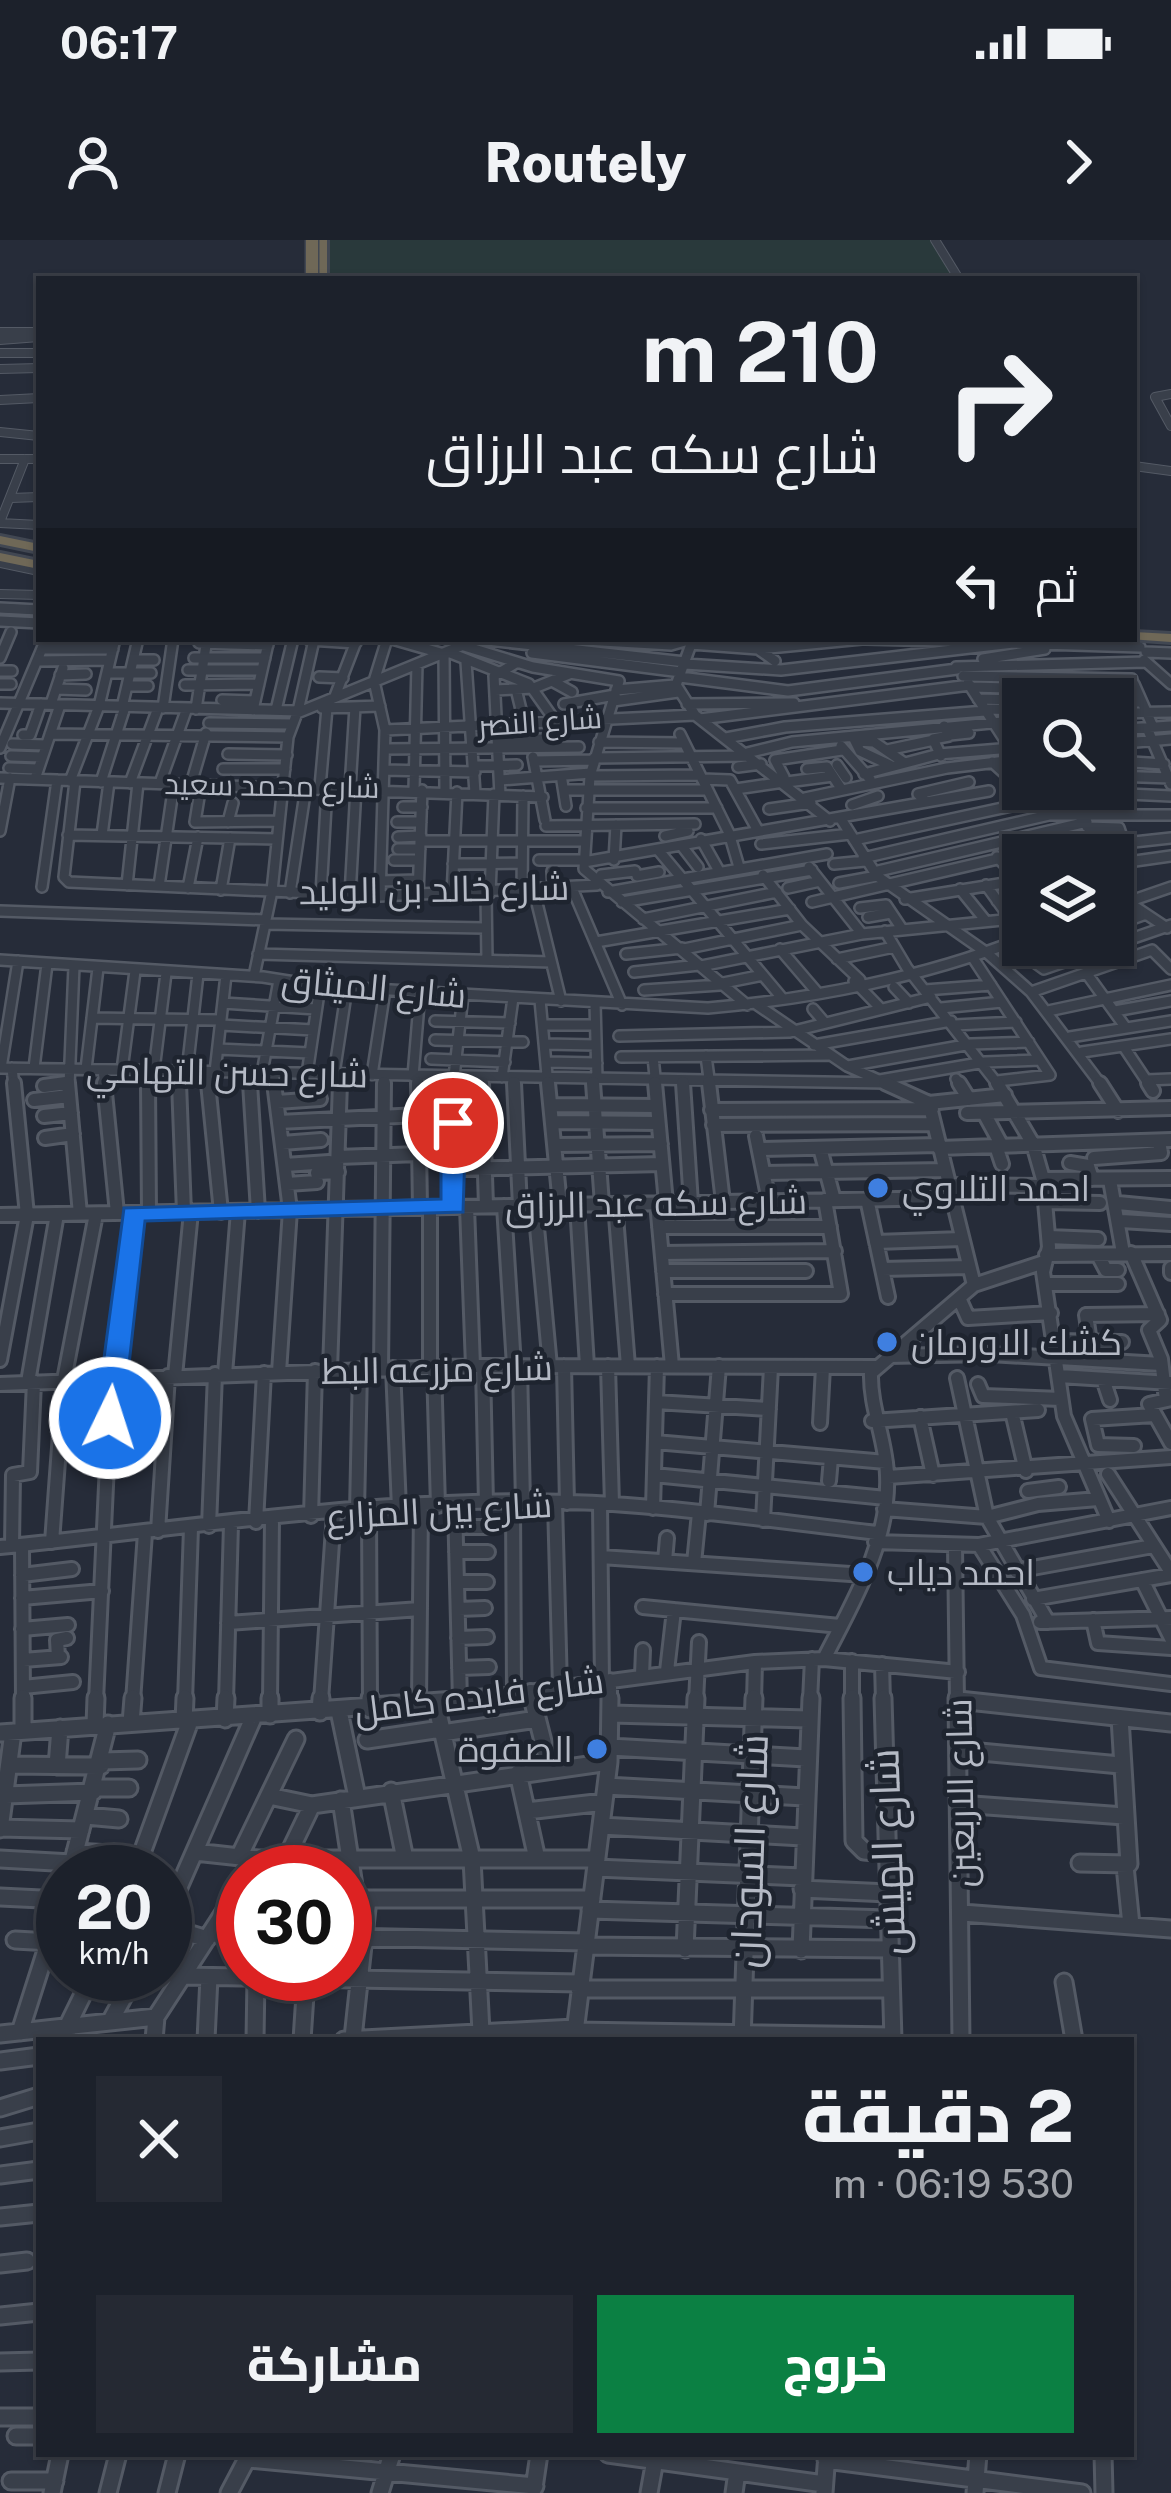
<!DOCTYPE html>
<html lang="ar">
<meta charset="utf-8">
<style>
:root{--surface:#1c212b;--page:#252933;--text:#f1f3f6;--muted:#a0a3a9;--line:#3a3e47;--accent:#0b8043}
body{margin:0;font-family:"Public Sans",Cairo,sans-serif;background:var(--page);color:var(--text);direction:rtl;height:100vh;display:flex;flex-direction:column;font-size:45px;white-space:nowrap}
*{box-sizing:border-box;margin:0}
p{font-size:39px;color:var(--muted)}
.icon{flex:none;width:66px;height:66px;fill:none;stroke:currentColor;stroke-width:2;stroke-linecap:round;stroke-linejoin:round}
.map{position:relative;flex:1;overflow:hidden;direction:ltr}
.details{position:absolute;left:36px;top:1797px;width:1098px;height:420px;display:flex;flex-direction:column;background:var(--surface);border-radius:0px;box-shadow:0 3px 9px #0004,0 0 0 3px var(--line);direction:rtl}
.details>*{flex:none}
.top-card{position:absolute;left:36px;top:36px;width:1101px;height:366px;border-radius:0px;box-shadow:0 3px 9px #0004,0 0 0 3px var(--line);direction:rtl;background:#1c212b;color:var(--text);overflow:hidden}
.controls{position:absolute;left:1002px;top:438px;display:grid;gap:24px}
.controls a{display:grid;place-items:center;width:132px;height:132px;border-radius:0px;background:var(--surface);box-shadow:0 3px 9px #0004,0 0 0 3px var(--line);font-size:60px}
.speed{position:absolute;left:36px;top:1605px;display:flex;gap:24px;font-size:60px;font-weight:700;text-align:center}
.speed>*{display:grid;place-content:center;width:156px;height:156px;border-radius:50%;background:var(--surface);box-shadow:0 3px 9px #0004,0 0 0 3px var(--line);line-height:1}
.speed small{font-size:30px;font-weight:400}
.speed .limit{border:18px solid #d22;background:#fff;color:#111}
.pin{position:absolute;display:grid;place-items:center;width:102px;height:102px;color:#fff;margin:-51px;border:6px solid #fff;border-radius:50%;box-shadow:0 3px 12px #0007}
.me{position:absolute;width:132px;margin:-66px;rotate:4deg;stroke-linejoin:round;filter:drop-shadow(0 0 9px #0008)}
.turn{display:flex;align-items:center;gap:42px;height:252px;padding:0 60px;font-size:54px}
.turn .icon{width:156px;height:156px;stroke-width:2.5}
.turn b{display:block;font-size:84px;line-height:102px}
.then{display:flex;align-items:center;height:114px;padding:0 60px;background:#0003;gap:24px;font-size:45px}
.round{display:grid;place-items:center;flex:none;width:126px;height:126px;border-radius:0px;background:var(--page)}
.head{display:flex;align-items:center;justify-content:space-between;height:204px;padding:0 60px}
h1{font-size:72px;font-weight:800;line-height:90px}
.button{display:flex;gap:24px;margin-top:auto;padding:24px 60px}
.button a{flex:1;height:138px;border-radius:0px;background:var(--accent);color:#fff;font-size:48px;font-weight:800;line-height:138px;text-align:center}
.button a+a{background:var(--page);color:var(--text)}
.status{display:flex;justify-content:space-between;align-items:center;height:84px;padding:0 60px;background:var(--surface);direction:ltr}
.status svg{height:33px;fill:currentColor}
header{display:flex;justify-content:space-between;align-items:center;height:156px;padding:0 60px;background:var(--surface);font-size:54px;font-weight:800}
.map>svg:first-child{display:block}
</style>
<div class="status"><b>06:17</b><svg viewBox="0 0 49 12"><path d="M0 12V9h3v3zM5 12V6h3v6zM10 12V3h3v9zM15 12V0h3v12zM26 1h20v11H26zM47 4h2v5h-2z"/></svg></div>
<header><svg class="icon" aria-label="forward" viewBox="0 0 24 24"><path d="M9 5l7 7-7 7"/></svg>Routely<svg class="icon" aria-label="person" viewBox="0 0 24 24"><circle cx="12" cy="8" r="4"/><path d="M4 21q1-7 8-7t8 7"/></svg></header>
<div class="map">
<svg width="1171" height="2253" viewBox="0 0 1171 2253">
<rect width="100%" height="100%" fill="#262c39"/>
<path fill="#29393b" d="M328,0H934L957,39H329Z"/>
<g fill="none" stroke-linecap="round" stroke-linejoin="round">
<defs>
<path id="minor-far3" d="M0,100L39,97
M0,113H39
M0,129L39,128
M1171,154L1155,157L1171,186
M0,160L39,158
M0,192L39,196
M0,219H39
M1134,226L1171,231
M11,258L39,257
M0,282L25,219
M0,283L39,285
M0,323L39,331
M0,354L39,355
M0,368L39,370"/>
<path id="minor-far2" d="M0,368L39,370
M0,381L39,383
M392,399L444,414L445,551
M568,399L671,405L692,399
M693,399L676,445L695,475L830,581
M865,399L984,402
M309,400L356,403
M199,403L268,405
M1010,403L1140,407
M691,404L758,409L862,399
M464,406L533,427L619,441
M42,409H113
M758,409L775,421
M448,412L529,444L556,482
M1146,412L1171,413
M532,413L681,432
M0,418L11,392
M194,418H265
M983,419L1045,409
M133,420H154
M1144,420L1171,444
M37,421L110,420
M466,422L475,553
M685,424L781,430L1013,403
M956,427L1146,422
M188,430H262
M0,431H12
M108,433H151
M60,435L86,434
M963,436L1132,439
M319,437L343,438
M680,437L788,451L957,429
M552,441L572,452
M619,441L590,536L584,629L747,765
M968,443L1010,508
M0,444H11
M1134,444L1153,487
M185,445L259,444
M127,446H148
M971,447L1137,451
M56,449L86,450
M516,449L525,486
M495,450L534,448L569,434
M616,450L675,445
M335,456L357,399
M978,459L1023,460
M222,460L255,461
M613,461L678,452
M1113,462H1142
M0,463L299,471
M51,464L63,428
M564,464L615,455
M687,464L794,463
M122,467L138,399
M163,468L173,399
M322,468L380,466
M196,469L207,399
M984,469L1023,470
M253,470L269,399
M276,470L293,399
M298,471L314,400
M1113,473L1171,472
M700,479L970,445
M209,483L291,484
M1147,488L1171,544
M385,490L695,475
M1113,490L1171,486
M50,494L288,497
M680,494L729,593L739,627
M23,495H30L41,464
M950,495L969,493
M853,497L860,511L890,525
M726,498L785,487L985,471
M498,500L544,499
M856,501L874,502L903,522
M599,502L683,503
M12,504L46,505
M1113,504L1171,499
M841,506L870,539
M0,508L46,399
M385,509L579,507
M887,510L934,500
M747,513L792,502L1023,480
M228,514L287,515
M11,516L42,517
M941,516L933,499L949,496L944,486
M533,517L545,580
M594,518L749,516
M1117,519L1123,542
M534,521L593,520
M992,522L1035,561
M1132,522L1164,524
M837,525L846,538
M474,526L517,525
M738,527L761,524
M9,528L38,529
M223,529H285
M807,529L827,527L842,550
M384,530L475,532
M864,534L939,514L1023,507
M590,536L699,535
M1113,536L1171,538
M784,537L775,520L842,510
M0,538L543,557
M35,539L60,465
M702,539L730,540L757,589
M500,540L591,533
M70,541L99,466L115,399
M75,541L64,637L69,642L380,656L597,645
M562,541L566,566
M101,542L125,467
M787,542L833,536
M130,543L158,468
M160,543L187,468
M191,544L206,493
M201,545L195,582L279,581
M320,547L327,468
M350,548L355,467
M736,549L784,542
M414,550L417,424
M564,550H707
M1085,552L1171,556
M500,555L494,436L516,423
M805,558L947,528L1023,519
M926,562L918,554L969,542
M852,565L878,556
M403,567H422
M586,568H717
M769,569L811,563
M841,579L877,636L987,713L1031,752L1102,846
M228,582L233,563
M397,582H421
M546,586L695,584
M1087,587L1119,588L1124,603
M0,591L10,538
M68,595L277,599
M102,595L109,542
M665,596L688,591
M398,597L421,596
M701,599L719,631
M854,600L1035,561L1085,559
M420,601H585
M761,604L850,594
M681,605L698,627
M1088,607L1171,598
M398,609H420
M659,611L782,758
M997,617L1012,632
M863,618L1049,575H1171
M394,620H419
M539,620H584
M614,620L616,585
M584,622L989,551
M1121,623L1171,616
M453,624L522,623
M834,624L865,621
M809,627L862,694
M552,631L553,650
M874,632L1087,582
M601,635L635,631
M763,635L802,685L860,740
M637,636L659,632
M381,641L418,640
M839,643L877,636
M127,645L138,543
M986,645L1004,670L1023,669
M159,646L174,544
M42,647L57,540
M188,648L198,597
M572,648L622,765
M788,648L820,641
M960,649L985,680
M221,650L230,598
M534,651L561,761
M522,652L523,556
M608,652L827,614
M1113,652L1167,688
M290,653L306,547
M486,653L487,720
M490,653L494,554
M321,654L327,548
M452,654L457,552
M350,655L356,548
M418,655L422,550
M380,656L385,490L374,441L387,399
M905,659L1023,640
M997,661L1023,658
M622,662L812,630
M812,662L1088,598
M1113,667L1171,647
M860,668L886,665L902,689
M0,671L266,680
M868,677L891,673
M643,679L777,652
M265,684L485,688
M1113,686L1146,674
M885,691L907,728L999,846
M596,702L790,669
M1009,704L1044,729L1171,685
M684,709L802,685
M780,709L816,751
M258,714L551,722
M626,714L682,708
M973,718L1050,835L997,841
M837,719L894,707
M0,720L263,737L320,746L708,768C812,759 926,737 1023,698
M701,726L862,694L1023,678
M634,732L699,725
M1087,734L1126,788
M254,736L272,651L288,497L297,473L478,399L685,422
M854,741L881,769
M718,744L763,735
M894,747L909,763
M644,750L720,745
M925,750L991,745
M1031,752L1152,710L1171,729
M540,760L548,846
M223,763L316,769
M595,763L597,839
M756,764L847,826L892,846
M941,768L1002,762
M813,769L825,783
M1048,771L1171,745
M1115,771L1171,761
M92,778L221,780
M435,781L510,783
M221,785L313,790
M543,785H595
M955,785L1016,782
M619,796L790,792L931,757
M1070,797L1171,781
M435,800L523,802
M545,804L596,805
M814,805L951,781
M1124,807L1146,840
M218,809L310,813
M1082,812L1171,799
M706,816L710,846
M621,817L829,815
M653,817L656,846
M431,819L505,822
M547,822L597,823
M848,826L971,804L1029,802
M0,828L886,843
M1,828L18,721
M12,828L14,846
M34,828L47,724
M86,829L98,728
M103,830L105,846
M122,830L135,731
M148,830V846
M154,830L166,733
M178,831L179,846
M187,831L198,734
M207,832L208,846
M215,832L226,735
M249,832L250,846
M262,833L279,740
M273,833L275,846
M307,834L320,746
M334,834L347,748
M372,835L385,750
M413,836L420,752
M418,836V846
M482,837V846
M502,837L513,758
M514,837V846
M593,839L594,846
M956,839L961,846
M683,840V846
M880,840L985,822L1040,820
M44,846L68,843
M69,846L74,726
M340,846V834
M384,846V835
M453,846L463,755
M1150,846L1146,840L1171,839"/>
<path id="minor-far1" d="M68,843L80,974
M104,843L117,973
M148,843L149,973
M179,843L184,972
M208,843L221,972
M250,843L258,971
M274,843L290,970L279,1132
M418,843L420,968
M453,843L454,967
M482,843L486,966
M514,843L520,966
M548,843L560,965
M593,843L602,964
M655,843L666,963
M683,843L691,963
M709,843L723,962
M885,843L929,863L974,1045
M959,843L969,859
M997,843L1033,904L1043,939L1049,1007L1043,1032L1064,1176L1109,1281
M1100,843L1118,871
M1148,843L1153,851
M44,846L66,843
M34,860L69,856
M277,862L320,859
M929,863L1005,855
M552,865L657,866
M711,870L932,869
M967,873L1171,868
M984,873L1002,906
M44,876L71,873
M279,882L419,875
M553,882L658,883
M713,885L933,884
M756,896L769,961
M45,898L73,894
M282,903L321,900
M555,905L661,904
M996,906L1002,924
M820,908L834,960
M939,908L1171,900
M759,909L938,905
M338,917L419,914
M1094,918L1161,913L1159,901
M1070,923L1088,926L1092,939
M285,925L329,922
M454,929L662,924
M317,933L338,932
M764,933L944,930
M1043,939L1171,938
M1110,940L1123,1013
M287,944L317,942
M948,945L1044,946
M867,959L888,1057
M1046,962L1100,963
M657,963L672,1126
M1118,963L1171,968
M615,964L628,1126
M577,965L587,1126
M504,966L514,1126
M535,966L550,1126
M467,967L473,1126
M430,968V1127
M0,975L951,958
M1121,981L1171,984
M659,987H830
M1049,997L1098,999
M876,1002L962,999
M662,1013L835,1011
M1131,1013L1160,1080L1149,1090L1161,1119L1166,1160
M1046,1015L1171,1014
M1098,1015L1106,1030H1118
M1171,1028V1033
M882,1029L969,1027
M663,1031H806
M1047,1044H1118
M665,1054H841L825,960
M959,1058L968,1078L1051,1073
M1055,1101L1122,1102
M1090,1102L1086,1075L1158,1074
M888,1116L990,1114L1161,1124
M0,1120L27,975L14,843
M483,1126L486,1264
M520,1126L523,1263
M564,1126L567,1263
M608,1126L612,1264
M434,1127L438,1266
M393,1128L399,1268
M381,1129L384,843
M330,1130L340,843
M225,1134L238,971
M175,1136L191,972
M1059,1136L1171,1143
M957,1138L987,1277L1048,1382
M1103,1139L1110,1160
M28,1142L57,974
M0,1144L473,1126L875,1127
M978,1144L983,1156L1061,1159
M1171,1159L1149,1164L1171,1203
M656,1162L769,1169
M1012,1172L1026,1231
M920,1177L933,1235
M872,1181L1038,1170
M820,1183L823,1127
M655,1202L886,1222
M1134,1206L1098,1205L1092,1179L1154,1175
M1108,1234L1171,1332
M654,1235L886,1258
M888,1237L1171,1217
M829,1241L831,1218
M1028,1251L1059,1247
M513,1263L514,1453
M555,1263L560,1447
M600,1264L602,1442
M455,1265L460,1461
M653,1268L657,1126
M884,1269L987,1277L1038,1264L1098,1259
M369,1270L370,1461
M357,1271L360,1129
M707,1274L719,1126
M311,1276L315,1131
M763,1280L771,1127
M256,1282L264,1133
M209,1286L215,1134
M455,1287H486
M158,1291L168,1136
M52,1302L64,1140L96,974
M875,1302L979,1305L1171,1268
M12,1305L13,1235L30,1232L34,1142
M22,1305L23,1461
M979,1305L1023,1375L1041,1428L1171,1444
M955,1306L957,1461
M0,1307C202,1287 410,1251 613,1264C702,1270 790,1283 878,1293
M456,1312H488
M601,1317L865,1335
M665,1321L667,1298
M694,1323L699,1273
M1016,1331L1153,1306
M22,1335L72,1329
M1142,1340L1171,1398
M457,1342H487
M22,1358L102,1351
M1033,1359L1171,1335
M643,1367L840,1386
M458,1369L485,1368
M1093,1380L1098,1403L1171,1408
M1040,1382L1171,1378
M228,1383L420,1369
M22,1389L68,1385
M458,1398L487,1397
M58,1417L57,1400L67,1398
M824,1419C853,1362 890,1301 887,1235C886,1200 870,1168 871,1133L974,1045L1044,1022
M23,1420L61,1417
M852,1421V1461
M882,1424L883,1461
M459,1428L489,1427
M667,1431L674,1370
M642,1435L643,1410
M23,1447L73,1442
M530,1451L533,1461
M959,1460L967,1461
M96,1461L111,1138L133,973
M133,1461L145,1293
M185,1461L191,1288
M226,1461L231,1284
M270,1461L272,1280
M321,1461L334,1274
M419,1461L421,1267
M460,1461L755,1422L824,1419L958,1432
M610,1461V1440
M696,1461L699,1402
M754,1461L755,1422
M810,1461L812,1419"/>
<path id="minor" d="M23,1458V1491
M370,1458V1469
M532,1458L550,1529
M852,1458L854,1601L864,1611L887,1613
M883,1458L893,1800
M957,1458L961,1800
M959,1460L1171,1483
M436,1464L472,1619L481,1792
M419,1465V1458
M339,1471L357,1557
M320,1472L321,1458
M611,1474L808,1479
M270,1475V1458
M225,1479L226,1458
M184,1481L185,1458
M131,1483L133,1458
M95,1485L96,1458
M0,1493L483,1458
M442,1493L537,1479
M367,1500L441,1489
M610,1507L806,1518
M959,1510L1120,1525
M102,1521L138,1520
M9,1525L101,1526
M57,1526L60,1488
M518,1533L537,1619
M606,1546L805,1557
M94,1548H129
M391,1551L405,1619
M5,1555L93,1552
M269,1556L312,1565L609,1522
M341,1560L356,1659
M960,1564L1124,1576
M527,1571L604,1562
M86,1576L119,1579
M601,1586L803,1597
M0,1588L81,1590
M0,1589L13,1492
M75,1612L111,1614
M195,1612L258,1619H597
M239,1617L296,1499
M0,1619L72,1623
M286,1619L312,1565
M1080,1623L1129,1624L1120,1478
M1125,1626L1131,1685
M596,1628L802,1637
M70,1632L108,1484
M135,1632L190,1481
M802,1649L888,1653
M0,1657L62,1660
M345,1659H592
M590,1670L889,1679
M962,1673L1171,1689
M165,1679L254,1476
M181,1691L207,1699
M210,1694L243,1695
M345,1697L586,1702
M15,1700L51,1702
M585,1706L890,1709
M685,1709L696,1458
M801,1710L811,1458
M183,1736L580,1743
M1064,1742L1074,1800
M579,1749H891
M110,1782L136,1734
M575,1791L893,1796
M20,1792L63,1657
M0,1794L156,1777
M353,1798L368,1659
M68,1800L67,1787L93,1734
M154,1800L156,1777L243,1643
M206,1800L209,1737
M255,1800L256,1738
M302,1800L306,1740
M344,1800L575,1788
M574,1800L609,1522L610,1458
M742,1800L754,1458
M0,1821L39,1816
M0,1868L39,1856
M0,1898L39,1891
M0,1935L39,1930
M0,1977L39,1973
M0,2024L27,2021
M0,2076L39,2072
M0,2122L39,2121
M0,2177H39
M16,2196H39
M608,2214L824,2244
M1103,2214L1104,2253
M248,2219L535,2246
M826,2220L1082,2253
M11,2241H55
M534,2248L539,2214
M52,2253L60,2214
M108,2253L118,2214
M167,2253L177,2214
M229,2253L249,2215
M380,2253L392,2214
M649,2253L655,2220
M734,2253L737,2232
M824,2253L827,2214
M975,2253L978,2214"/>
<path id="tertiary" d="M935,0L959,39
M0,92H39"/>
<path id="motorway" d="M315,0H327V39H315Z
M0,296L39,304V312L0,304Z
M0,313L39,321V329L0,321Z
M1134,392L1171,394V402L1129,399H1134Z"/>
</defs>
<use href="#minor-far3" stroke="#545a65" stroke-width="10"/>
<use href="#minor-far2" stroke="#545a65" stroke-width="14"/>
<use href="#minor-far1" stroke="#545a65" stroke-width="18"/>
<use href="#minor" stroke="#545a65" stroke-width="21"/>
<use href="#tertiary" stroke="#545a65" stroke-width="10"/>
<use href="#motorway" stroke="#414752" stroke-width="6"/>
<use href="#minor-far3" stroke="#393f4a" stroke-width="8"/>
<use href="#minor-far2" stroke="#393f4a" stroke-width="9"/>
<use href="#minor-far1" stroke="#393f4a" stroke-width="12"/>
<use href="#minor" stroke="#393f4a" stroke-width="15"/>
<use href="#tertiary" stroke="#393f4a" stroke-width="8"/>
<use href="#motorway" fill="#6f6857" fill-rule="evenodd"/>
<defs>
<path id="motorway-bridge" d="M312,0V39"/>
</defs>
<use href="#motorway-bridge" stroke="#414752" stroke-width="15" stroke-linecap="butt"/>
<use href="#motorway-bridge" stroke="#6f6857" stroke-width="12"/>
</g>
<path fill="#1a73e8" stroke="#114b97" stroke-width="3" d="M453,875L466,883L463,972L145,981L123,1178L119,1184H100L96,1178L124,968L441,959V883Z"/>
<g fill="#3f7fe0" stroke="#1e242f" stroke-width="4.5">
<circle cx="878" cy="948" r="12"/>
<circle cx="887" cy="1102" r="12"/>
<circle cx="863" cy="1332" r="12"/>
<circle cx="597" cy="1509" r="12"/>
</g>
<g text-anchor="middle" stroke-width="9" stroke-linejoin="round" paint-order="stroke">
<g font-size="30" fill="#b5bac5" stroke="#1e242f">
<text transform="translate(540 482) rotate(-4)" y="10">شارع النصر</text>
<text transform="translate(272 546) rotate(1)" y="10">شارع محمد سعيد</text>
</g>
<g font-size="36" fill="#b5bac5" stroke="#1e242f">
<text transform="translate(434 649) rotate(-1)" y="13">شارع خالد بن الوليد</text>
<text transform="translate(374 747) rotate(5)" y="13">شارع الميثاق</text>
<text transform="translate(227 832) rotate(1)" y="13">شارع حسن التهامي</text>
<text transform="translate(656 963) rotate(-1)" y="13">شارع سكه عبد الرزاق</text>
<text transform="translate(437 1129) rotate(-1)" y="13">شارع مزرعه البط</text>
<text transform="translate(439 1270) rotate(-3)" y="13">شارع بين المزارع</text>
<text transform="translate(479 1455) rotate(-7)" y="13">شارع فايده كامل</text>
<text transform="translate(960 1553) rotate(-91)" y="13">شارع الاربعين</text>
</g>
<g font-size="36" fill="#b5bac5" stroke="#1e242f" text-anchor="start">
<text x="902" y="961">احمد التلاوي</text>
<text x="911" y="1115">كشك الاورمان</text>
<text x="887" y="1345">احمد دياب</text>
<text x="573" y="1522" text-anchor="end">الصفوة</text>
</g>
<g font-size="42" fill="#b5bac5" stroke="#1e242f">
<text transform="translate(749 1611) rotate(-88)" y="15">شارع السودان</text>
<text transform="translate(887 1612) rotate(-92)" y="15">شارع الهيش</text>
</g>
</g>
</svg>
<div class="controls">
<a><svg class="icon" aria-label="search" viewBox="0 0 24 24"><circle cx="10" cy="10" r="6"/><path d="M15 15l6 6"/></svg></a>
<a><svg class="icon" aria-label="layers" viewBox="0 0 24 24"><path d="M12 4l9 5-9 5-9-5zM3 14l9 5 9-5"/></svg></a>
</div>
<div class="speed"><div>20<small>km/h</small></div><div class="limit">30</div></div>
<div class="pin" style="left:453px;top:883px;background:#d93025"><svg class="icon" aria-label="arrive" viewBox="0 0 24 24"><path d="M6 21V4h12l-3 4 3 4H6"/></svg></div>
<svg class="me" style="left:110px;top:1178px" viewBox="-20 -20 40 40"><circle r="17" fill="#1a73e8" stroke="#fff" stroke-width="3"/><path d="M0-11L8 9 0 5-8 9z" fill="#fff"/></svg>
<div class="top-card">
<div class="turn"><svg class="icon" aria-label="right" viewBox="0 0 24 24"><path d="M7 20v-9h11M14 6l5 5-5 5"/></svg><div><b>210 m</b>شارع سكه عبد الرزاق</div></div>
<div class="then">ثم<svg class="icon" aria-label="left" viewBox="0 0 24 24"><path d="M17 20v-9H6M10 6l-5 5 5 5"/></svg></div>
</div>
<section class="details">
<div class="head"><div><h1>2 دقيقة</h1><p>530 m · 06:19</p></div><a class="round"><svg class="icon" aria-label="close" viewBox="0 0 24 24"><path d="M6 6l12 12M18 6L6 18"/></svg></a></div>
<div class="button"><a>خروج</a><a>مشاركة</a></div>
</section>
</div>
